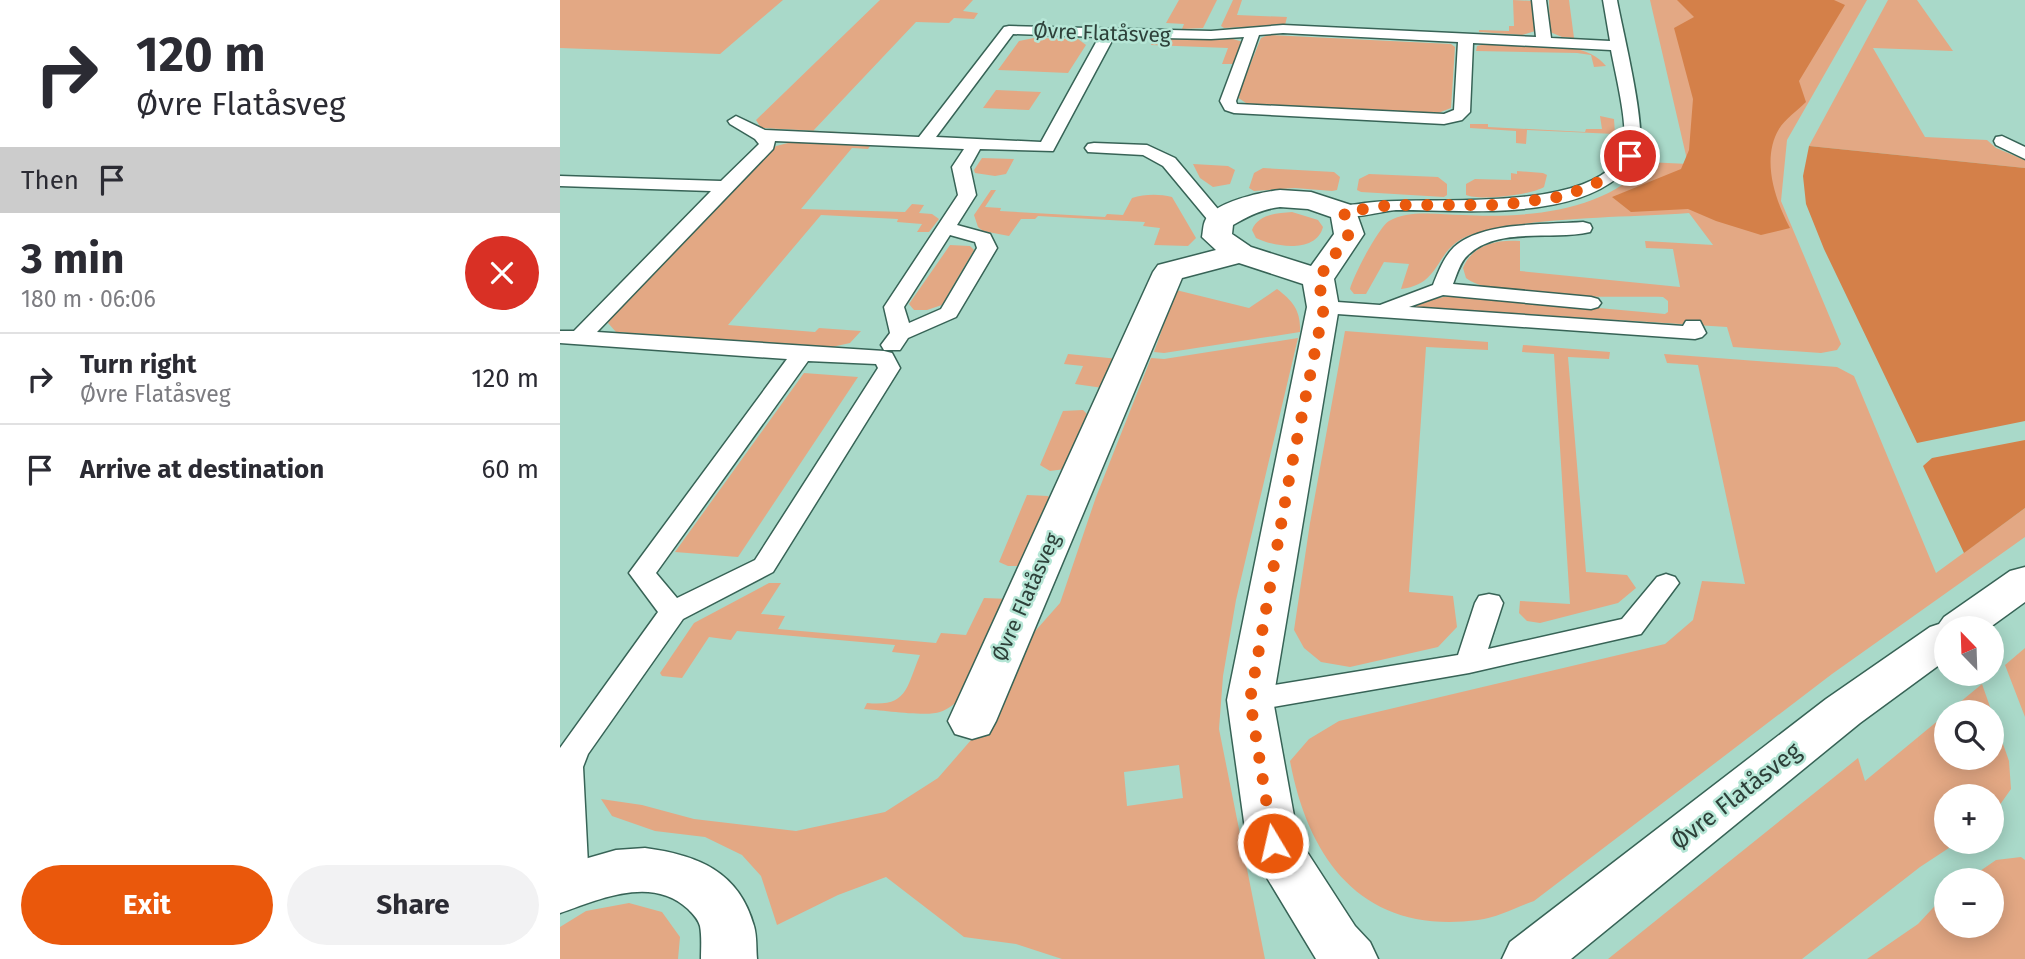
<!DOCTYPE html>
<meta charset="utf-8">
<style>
:root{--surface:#fff;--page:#f2f2f3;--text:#2b2b33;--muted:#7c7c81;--line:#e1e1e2;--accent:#ea580c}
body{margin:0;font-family:"Fira Sans",sans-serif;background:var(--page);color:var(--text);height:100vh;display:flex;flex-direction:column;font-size:26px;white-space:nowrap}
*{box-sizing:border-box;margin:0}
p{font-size:23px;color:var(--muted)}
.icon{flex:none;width:38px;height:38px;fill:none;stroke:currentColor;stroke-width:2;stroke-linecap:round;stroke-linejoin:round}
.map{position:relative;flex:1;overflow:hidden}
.panel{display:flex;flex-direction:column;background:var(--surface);width:560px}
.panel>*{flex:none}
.banner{background:#fff;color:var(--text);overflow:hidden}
.needle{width:46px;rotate:337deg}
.fabs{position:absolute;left:1374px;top:616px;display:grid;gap:14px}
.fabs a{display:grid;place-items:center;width:70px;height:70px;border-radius:50%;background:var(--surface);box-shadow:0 4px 18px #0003;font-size:35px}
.pin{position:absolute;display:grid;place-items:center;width:60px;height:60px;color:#fff;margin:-30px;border:4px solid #fff;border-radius:50%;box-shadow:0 2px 7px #0007}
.me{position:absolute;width:77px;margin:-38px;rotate:351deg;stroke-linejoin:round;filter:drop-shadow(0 0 5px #0008)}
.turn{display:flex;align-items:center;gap:24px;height:147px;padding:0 21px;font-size:32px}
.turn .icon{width:91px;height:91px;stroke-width:2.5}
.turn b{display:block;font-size:49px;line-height:60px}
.then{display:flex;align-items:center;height:66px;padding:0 21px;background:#0003;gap:14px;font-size:26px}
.round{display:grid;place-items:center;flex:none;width:74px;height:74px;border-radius:37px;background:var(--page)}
.summary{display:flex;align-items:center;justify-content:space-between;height:119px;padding:0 21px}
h1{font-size:42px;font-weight:700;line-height:52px}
.action{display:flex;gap:14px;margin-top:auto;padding:14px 21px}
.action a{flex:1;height:80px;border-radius:42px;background:var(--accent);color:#fff;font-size:28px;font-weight:700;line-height:80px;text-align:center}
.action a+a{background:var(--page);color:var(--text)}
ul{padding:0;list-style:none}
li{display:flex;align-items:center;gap:21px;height:91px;padding:0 21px;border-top:2px solid var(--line)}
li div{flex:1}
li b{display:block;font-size:26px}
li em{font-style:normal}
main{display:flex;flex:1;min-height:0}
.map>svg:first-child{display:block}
</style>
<main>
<section class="panel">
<div class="banner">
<div class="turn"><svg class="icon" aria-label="right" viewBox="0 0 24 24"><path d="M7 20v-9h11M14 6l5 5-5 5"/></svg><div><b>120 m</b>Øvre Flatåsveg</div></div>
<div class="then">Then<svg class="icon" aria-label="arrive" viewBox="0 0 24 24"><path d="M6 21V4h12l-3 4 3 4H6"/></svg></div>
</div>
<div class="summary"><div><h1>3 min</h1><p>180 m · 06:06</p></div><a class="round" style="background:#d93025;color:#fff"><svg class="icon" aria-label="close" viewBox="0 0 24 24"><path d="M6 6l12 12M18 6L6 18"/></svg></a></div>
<ul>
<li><svg class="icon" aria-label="right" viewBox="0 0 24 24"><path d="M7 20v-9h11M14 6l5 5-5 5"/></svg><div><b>Turn right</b><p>Øvre Flatåsveg</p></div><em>120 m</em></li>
<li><svg class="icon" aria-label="arrive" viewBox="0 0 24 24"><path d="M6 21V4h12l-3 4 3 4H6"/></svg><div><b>Arrive at destination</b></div><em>60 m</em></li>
</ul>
<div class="action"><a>Exit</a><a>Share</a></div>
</section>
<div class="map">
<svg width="1465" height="959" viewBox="0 0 1465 959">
<rect width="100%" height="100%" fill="#a9d9c9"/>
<path fill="#e3a884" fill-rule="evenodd" d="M0,0H223L160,54L0,48Z
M320,0H413L403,11L418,13L414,19L394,18L389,23L356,22L253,131L315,134L201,128L196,120Z
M619,0H657L643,28L622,29L624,24L606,23Z
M673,0H682L677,15L727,17L725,25L664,28L661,26Z
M953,0L973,1L975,31L962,35L919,32V30L949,31V26H954Z
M989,0H1009L1014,38L1002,37L990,32Z
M1090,0H1307L1227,140L1221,201L1281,344L1277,350L1261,353L1173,347L1167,327L856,307L855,303L893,295L1105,314L1108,312V301L1103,297C1061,296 936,301 906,278L903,268C912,245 936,239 960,241V271L1120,287L1113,249L1086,248L1085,241L1153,245L1129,213C1064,218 976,216 914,234C873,245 885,284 841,289L849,264L824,262L806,294H794L790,289C793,276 819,227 829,221C850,209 880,215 903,215C963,218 1047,213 1087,162L1128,164Z
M1328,0H1357L1393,51L1313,48L1365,137L1427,140L1436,148L1465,160V168L1249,146Z
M708,35L891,44L895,47L891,108L873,115L689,105L677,97L701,38Z
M474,38L518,39L526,45L508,73L438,70L459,41Z
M594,38L673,39L683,42L673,64H662L668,48L591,45Z
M930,43C963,45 1024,38 1046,66L1034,67L1031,55L1017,53L916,51L917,46Z
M436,90L481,92L469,110L423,108Z
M1040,116L1054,119L1055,134L967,130L966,144L956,143V131L910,128V124H928V127L1025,132L1026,129H1042Z
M236,141L312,143L308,149L292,148L241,209L345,212L352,204L364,205L359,213L372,214L379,219L369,232H357L362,224L337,222L338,219L261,215L168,325L255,332L259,328L301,331L290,343L272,347L56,332L48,323L51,316L216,146Z
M422,158L454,159L446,174L435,176L415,173L414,170Z
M633,164L668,166L675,170L670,184L653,187L640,178Z
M703,168L774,172L780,177L777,190L772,191L735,188L694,191L689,188L694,173Z
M957,171L983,173L987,175L984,187C971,195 919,201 906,195V184L915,179L951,180V173L957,174Z
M809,174L878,177L887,184V195L884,197L801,192L797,190L799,179Z
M431,190H436L425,207L441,208L440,211L545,217L547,214L563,215L572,198C585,194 599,194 612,197L636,238L628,246L594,245L600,228L583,226L585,222L478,216L475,219H461L449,236L423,231L418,227L414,215Z
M732,212L758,220L763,227C756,254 714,247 696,238L692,230C698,214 717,213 732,212Z
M390,245L410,246L414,250L382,305L367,310H354L349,304Z
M717,289C733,301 741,311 740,332L604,353L594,352L616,290L689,308Z
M785,331L928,342V350L866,347L849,592L893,596L897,627L878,647L790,667L761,662L744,648L734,630L750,523Z
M738,338L676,600L663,676L659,729L705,959H502L456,944L404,937L326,877L278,895L217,925L201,876L182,855L145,837L95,831L52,816L41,799L82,805L134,819L236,831L325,812L378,778L438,709L469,638L500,603L536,497L591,358L604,359ZM619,765L623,798L567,806L564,772Z
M963,345L1050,352L1049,359L1008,357L1026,572L1067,575L1076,588L1058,603L980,623L967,621L959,613L960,601L1010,604L994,354L962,352Z
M508,354L559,359L543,388L515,384L523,366L504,364Z
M1104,354L1277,367L1294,376L1376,573L1465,508V537L1272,674L974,901C957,907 937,918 918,920C805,935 749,863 730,761L749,739L779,721L1105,644L1133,620L1142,581L1185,584L1138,365L1107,363Z
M244,373L298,377L178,557L115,552Z
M523,410L527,414L505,469L490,471L480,465L503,411Z
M467,495L488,496L493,501L462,566H448L439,562Z
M209,583H221L201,614L225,616L218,629L376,643L381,633L406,635L424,598L450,599C436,633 418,699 380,712C367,717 321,710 304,709L307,703C348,707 346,688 360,655L332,652L335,645L177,631L171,640L149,637L122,678L102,676L100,673L134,623Z
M1465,648V717L1445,665Z
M1422,684L1449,761L1451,789L1432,816V796H1386V842H1398L1360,867L1242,959H1048L1298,758L1305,781L1386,714V758H1432V712H1388Z
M1461,857L1465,860V959H1307L1358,924L1386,894V926H1432V880H1407L1436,860Z
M69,903L102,912L120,937L118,959H0V927L26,911Z"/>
<path fill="#d48049" d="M1117,0H1274L1285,5L1239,81L1246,102C1238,110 1225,119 1219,129C1201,159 1215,200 1230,228L1201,235L1156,221L1128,209L1071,212L1052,197L1121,169L1129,150L1133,99L1114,28L1134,17Z
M1249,146L1465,168V421L1357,443L1264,249L1246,204L1243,176Z
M1465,440V508L1404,553L1363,466L1372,458Z"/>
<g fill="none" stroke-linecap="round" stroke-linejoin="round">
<defs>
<path id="service" d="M972,0H986L991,38L1050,41L1043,0H1057C1062,29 1089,134 1078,157C1076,161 1071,165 1067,169C1017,222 904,210 836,210C821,211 784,223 775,212C781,204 795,205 805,203C866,195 1025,215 1061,156C1072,137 1055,73 1051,50L913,43L910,112L902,120L884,124L674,113L665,110L660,101L684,37L651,39L554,37L493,151L420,149L410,167L416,195L397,225L430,234L437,248L396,317L348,338L340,350H324L321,345L330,333L324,307L398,195L392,167L404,149L215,141L213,149L37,332L324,351L332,353L340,368L213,572L123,619L28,754L23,767L29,884L24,894L12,898L0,894V748L98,612L69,573L227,359L0,343V331H14L151,191L0,186V176L161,181L199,144L195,139L170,124L168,121L176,116L205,130L359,137L444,27L449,26L651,31L723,25L976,37ZM723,33L898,42L894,110L884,114L677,104L676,101L699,35ZM453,34L539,37L481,142L376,137ZM390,235L415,242L417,248L381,309L349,323L344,307ZM248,361L316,364L318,368L195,560L117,598L96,573Z
M1442,136L1465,147V159L1436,145L1434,141L1436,137Z
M534,143L587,145L615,158L668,221L659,227L652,225L603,166L583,155L528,152L525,148L528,144Z
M1023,222L1030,224L1032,228L1030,232C992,241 939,226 908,255C900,262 897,274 893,284L1031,297L1038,299L1041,303L1038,307L1031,309L883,295L849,307L1123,326L1126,321H1140L1146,333L1142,337L1135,339L763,313L756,311L753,307L756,303L763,301L820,305L873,285C878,272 884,257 894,247C922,221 987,225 1023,222Z
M1106,574L1115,577L1119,583L1081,634L909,673L690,711L680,708L675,700L680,692L690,689L898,655L915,603L919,596L929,594L939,596L943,603L928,649L1062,619L1097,577Z"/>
<path id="minor" d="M720,190L751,192L794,206L804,234L774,279L779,307L713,700L738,838L795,926L810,942L818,959H756L695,858L687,843L667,700L747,307L743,284L679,263L622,278L436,721L429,734L412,739L395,734L388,721L593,272L598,265L656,250L642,237C643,232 643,225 645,221C653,202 702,192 720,190ZM720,207L748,209L771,217L774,234L751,266L691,247L672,234L673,225C689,216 703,209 720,207Z
M85,848C137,855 179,871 194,926C197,936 196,949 197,959H141C141,949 142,936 140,926C138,919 133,914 128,909C92,875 40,899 0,913V866L56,850Z"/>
<path id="tertiary" d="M1465,567V602L1429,628H1386V660L1300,723L1011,959H942L950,942L1266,699L1370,627L1379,624L1384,617L1450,571Z"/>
</defs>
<use href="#service" stroke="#376356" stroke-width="3"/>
<use href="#minor" stroke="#376356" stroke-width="3"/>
<use href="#tertiary" stroke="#376356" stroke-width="3"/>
<use href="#service" fill="#fff" fill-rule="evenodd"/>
<use href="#minor" fill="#fff" fill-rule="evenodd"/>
<use href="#tertiary" fill="#fff" fill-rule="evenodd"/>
</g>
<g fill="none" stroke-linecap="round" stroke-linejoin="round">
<path stroke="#ea580c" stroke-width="12" stroke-dasharray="0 21.6" d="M713,843L690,700L730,474L764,307L758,279L789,234L784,212L831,205H942L1005,196L1048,178L1070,156"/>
</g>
<g text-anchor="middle" stroke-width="5" stroke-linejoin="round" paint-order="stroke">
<g font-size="21" fill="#2d4039" stroke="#b6e6d6">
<text transform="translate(542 33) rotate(2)" y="7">Øvre Flatåsveg</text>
<text transform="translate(466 597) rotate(-66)" y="7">Øvre Flatåsveg</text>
</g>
<g font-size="24" fill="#2d4039" stroke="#b6e6d6">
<text transform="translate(1176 796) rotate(-38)" y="8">Øvre Flatåsveg</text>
</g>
</g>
</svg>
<div class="fabs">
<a><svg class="needle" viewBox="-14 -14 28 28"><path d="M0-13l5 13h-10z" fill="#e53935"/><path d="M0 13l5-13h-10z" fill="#7c7c81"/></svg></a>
<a><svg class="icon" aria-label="search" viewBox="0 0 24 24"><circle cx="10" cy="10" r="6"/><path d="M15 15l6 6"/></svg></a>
<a>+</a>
<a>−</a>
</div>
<div class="pin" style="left:1070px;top:156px;background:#d93025"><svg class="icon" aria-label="arrive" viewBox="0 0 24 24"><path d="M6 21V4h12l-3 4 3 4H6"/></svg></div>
<svg class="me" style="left:713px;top:843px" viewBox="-20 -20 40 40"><circle r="17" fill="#ea580c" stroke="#fff" stroke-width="3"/><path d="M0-11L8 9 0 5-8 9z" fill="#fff"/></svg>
</div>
</main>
